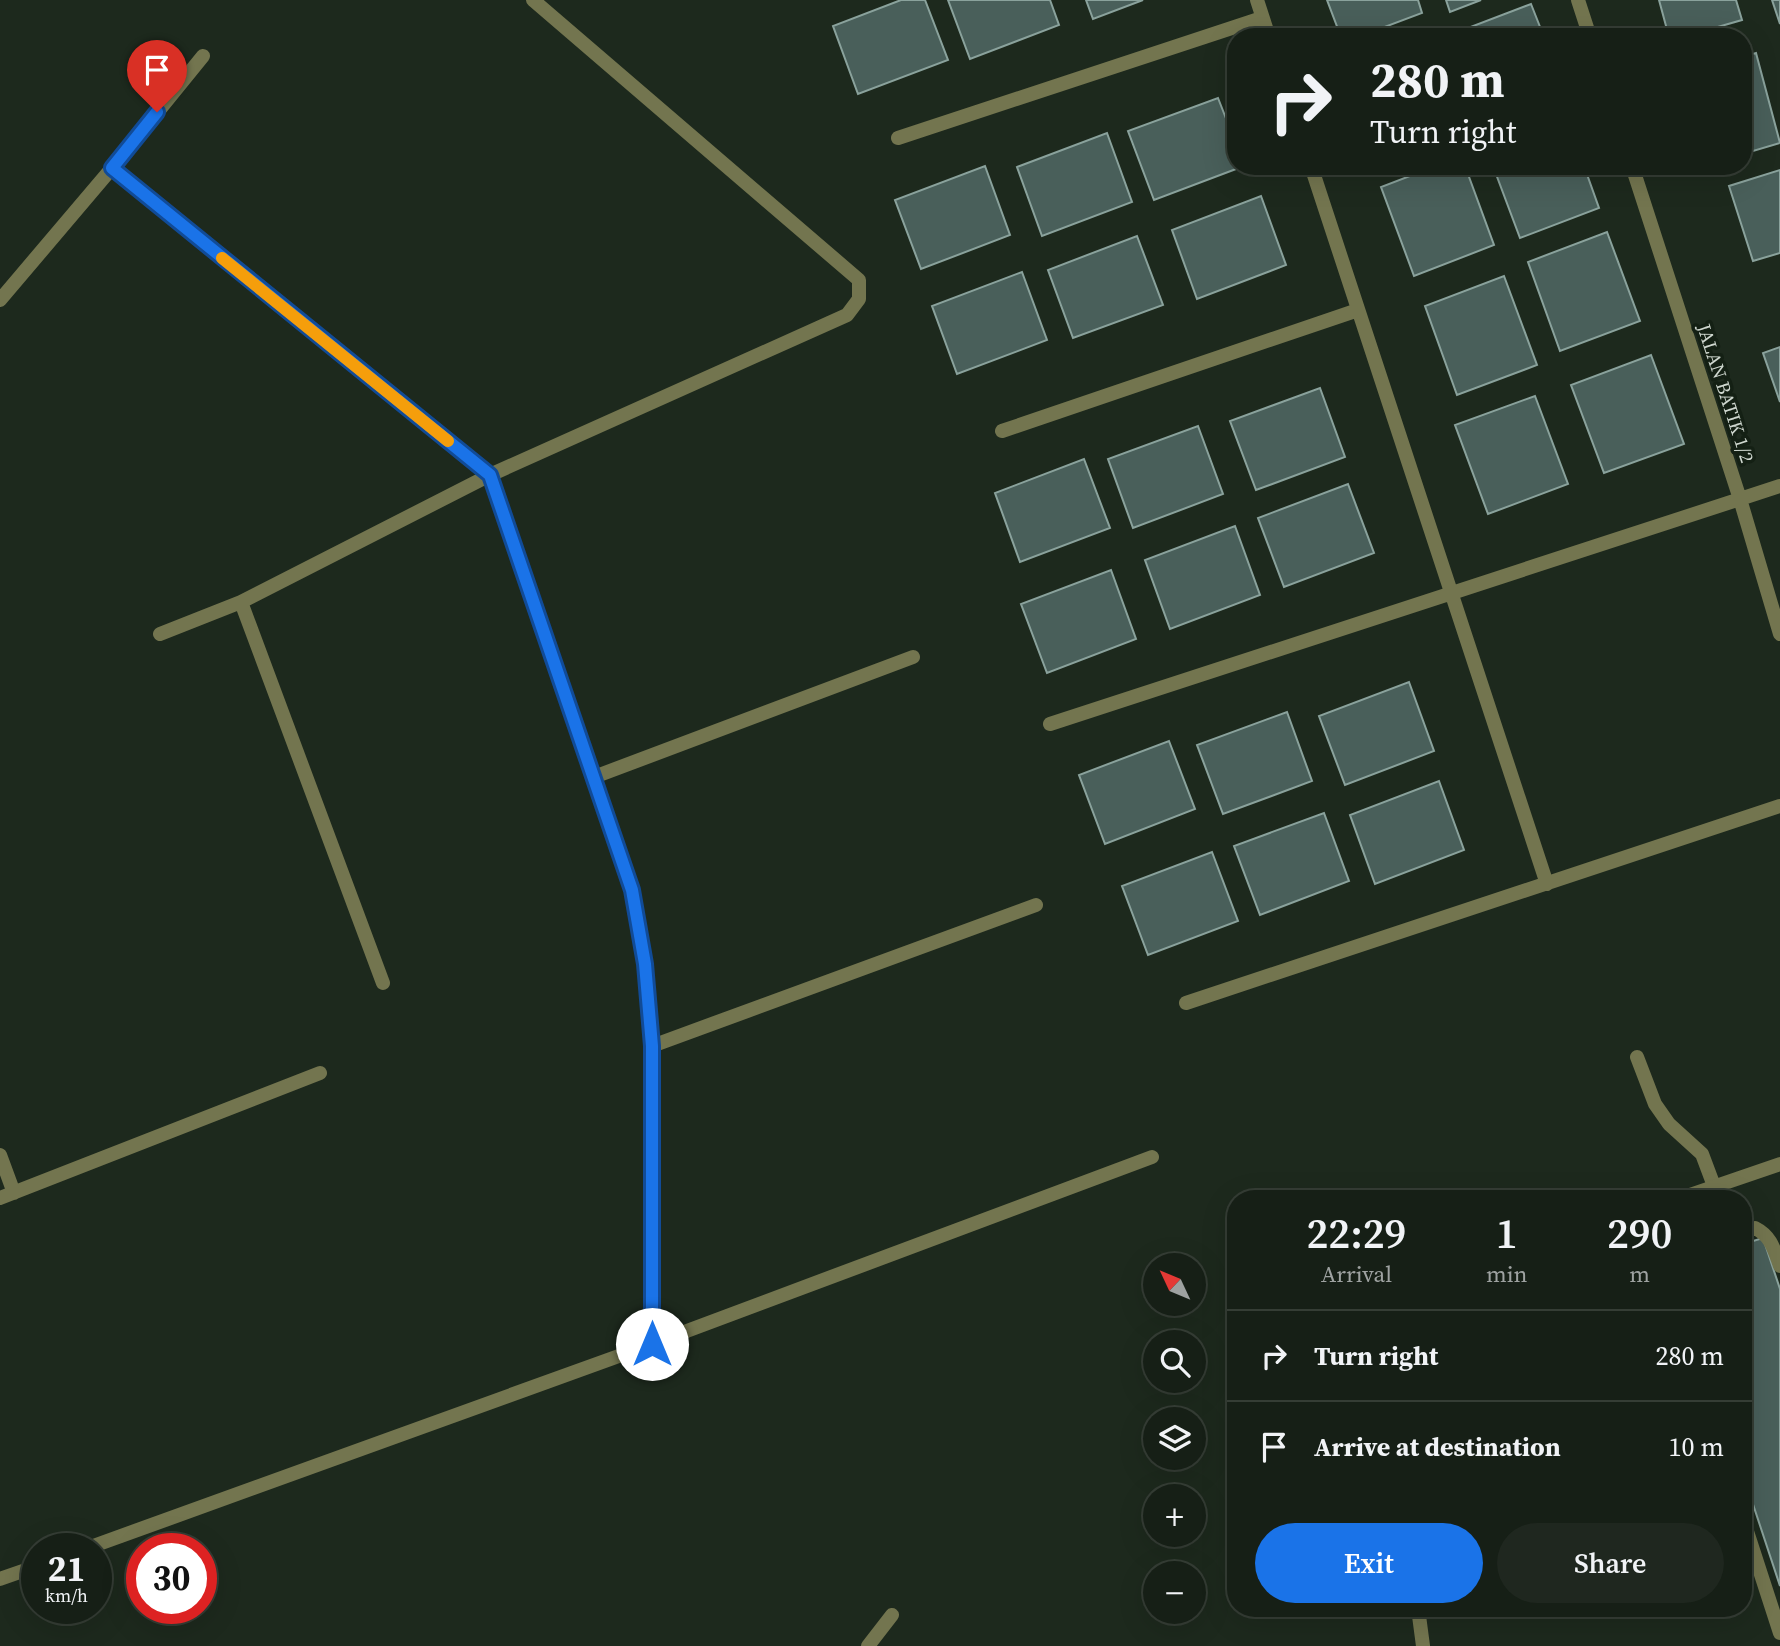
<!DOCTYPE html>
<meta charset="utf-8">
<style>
:root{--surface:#161f16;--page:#1f271f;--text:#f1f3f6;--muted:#9ea2a1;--line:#353d35;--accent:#1a73e8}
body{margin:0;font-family:"Source Serif 4",serif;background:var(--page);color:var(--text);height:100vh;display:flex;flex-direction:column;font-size:26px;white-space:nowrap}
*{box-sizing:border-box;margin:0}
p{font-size:23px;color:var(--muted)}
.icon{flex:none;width:38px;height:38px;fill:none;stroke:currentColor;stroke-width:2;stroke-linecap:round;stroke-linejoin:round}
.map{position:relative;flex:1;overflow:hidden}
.sheet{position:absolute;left:1227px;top:1190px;width:525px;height:427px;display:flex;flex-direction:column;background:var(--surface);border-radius:28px;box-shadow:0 7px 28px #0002,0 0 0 2px var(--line)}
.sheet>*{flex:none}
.hud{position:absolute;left:1227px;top:28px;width:525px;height:147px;border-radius:28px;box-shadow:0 7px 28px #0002,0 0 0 2px var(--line);background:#161f16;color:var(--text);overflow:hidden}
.needle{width:46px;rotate:314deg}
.buttons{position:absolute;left:1143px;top:1253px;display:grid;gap:14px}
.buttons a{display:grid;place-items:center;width:63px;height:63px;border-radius:50%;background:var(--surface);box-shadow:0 7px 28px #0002,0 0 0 2px var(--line);font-size:35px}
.speed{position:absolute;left:21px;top:1533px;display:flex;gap:14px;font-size:35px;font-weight:700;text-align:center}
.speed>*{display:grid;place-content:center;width:91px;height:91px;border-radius:50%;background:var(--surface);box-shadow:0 7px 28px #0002,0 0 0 2px var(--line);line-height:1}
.speed small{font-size:18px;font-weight:400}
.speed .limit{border:10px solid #d22;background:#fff;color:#111}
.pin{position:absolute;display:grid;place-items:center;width:60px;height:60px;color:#fff;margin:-72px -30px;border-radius:50% 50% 50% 0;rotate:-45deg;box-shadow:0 0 7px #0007}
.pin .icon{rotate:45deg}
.me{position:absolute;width:77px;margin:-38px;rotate:0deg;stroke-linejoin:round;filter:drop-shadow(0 0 5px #0008)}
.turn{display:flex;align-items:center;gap:24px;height:147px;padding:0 28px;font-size:32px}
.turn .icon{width:91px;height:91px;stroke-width:2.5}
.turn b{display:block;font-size:49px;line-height:60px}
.eta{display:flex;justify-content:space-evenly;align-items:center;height:119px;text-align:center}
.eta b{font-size:42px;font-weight:600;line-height:49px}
.primary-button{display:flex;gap:14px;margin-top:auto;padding:14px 28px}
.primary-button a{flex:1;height:80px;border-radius:42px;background:var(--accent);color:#fff;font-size:28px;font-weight:600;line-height:80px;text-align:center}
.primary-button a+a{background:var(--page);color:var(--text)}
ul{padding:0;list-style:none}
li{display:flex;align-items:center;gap:21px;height:91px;padding:0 28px;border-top:2px solid var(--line)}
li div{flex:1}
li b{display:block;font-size:26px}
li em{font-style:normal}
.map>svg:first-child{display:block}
</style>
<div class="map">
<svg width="1780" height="1646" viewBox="0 0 1780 1646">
<rect width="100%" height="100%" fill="#1d291d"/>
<path fill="#495f5a" stroke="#8aa29c" stroke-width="2" d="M901,0H925L948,60L858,94L833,26Z
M948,0H1050L1059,25L970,59Z
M1086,0H1143L1093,19Z
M1327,0H1418L1422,13L1358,37H1341Z
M1446,0H1481L1450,12Z
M1659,0H1736L1742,20L1683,37H1669Z
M1772,0H1780V24Z
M1531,4L1544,37H1453L1452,34Z
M1756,53L1780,143L1743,154V57Z
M1218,98L1236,144V166H1244L1154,200L1128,131Z
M1107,133L1132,202L1042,236L1017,167Z
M985,166L1010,235L921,269L895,200Z
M1436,166H1465L1494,245L1414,276L1381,187Z
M1493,166H1584L1599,208L1520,238Z
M1780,170V253L1753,261L1729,186Z
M1261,196L1286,265L1197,299L1172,230Z
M1607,232L1640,321L1560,351L1528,262Z
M1137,236L1163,305L1073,338L1048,270Z
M1022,272L1047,340L957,374L932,306Z
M1504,276L1537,365L1457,395L1425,306Z
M1780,347V402L1763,353Z
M1651,355L1684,444L1604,473L1571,385Z
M1320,388L1345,457L1256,490L1230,421Z
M1535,396L1568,484L1488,514L1455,425Z
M1198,426L1223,494L1133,528L1108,459Z
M1084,459L1110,528L1020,562L995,493Z
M1348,484L1374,553L1284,587L1258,518Z
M1235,526L1260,595L1170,629L1145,560Z
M1111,570L1136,639L1047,673L1021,604Z
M1409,682L1434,751L1345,785L1319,716Z
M1287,712L1312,781L1223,814L1197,745Z
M1169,741L1195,809L1105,844L1079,775Z
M1439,781L1464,850L1375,884L1350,815Z
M1324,813L1349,881L1260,915L1234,846Z
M1212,852L1238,921L1148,955L1122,886Z
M1763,1238L1780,1289V1586L1743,1474V1244Z"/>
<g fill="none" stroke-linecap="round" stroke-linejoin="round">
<path stroke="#73754f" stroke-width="14" d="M1637,1057L1655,1104L1669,1124L1702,1154L1714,1186
M1743,1233L1755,1228C1771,1236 1774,1249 1780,1266
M1743,1519L1780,1633
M1418,1608L1423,1646
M868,1646L892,1615"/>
<path stroke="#73754f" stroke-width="14" d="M1257,0L1269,37
M1578,0L1590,37
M898,138L1262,18
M1311,166L1547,884
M1632,166L1740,499L1780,634
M112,168L203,56
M0,300L112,168L490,475L632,889L645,964L652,1046V1344
M1002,431L1358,310
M241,602L383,983
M160,634L241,602L490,475L847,315L859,299V280L533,0
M1050,724L1780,486
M594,777L913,657
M1186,1003L1780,806
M652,1046L1036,905
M0,1155L14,1193
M0,1198L320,1073
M1678,1199L1780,1164
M85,1549L652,1344L1152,1157
M0,1579L37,1566"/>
</g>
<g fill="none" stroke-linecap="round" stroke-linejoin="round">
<defs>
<path id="route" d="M157,112L112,168L490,475L632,890L645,964L652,1046V1344"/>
</defs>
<use href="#route" stroke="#114b97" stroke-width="18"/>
<use href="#route" stroke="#1a73e8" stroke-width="12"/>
<path stroke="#f59e0b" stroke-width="12" d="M222,258L448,441"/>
</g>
<g text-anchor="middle" stroke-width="7" stroke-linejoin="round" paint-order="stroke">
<g font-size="19" fill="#cfd7cf" stroke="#142014">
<text transform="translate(1726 393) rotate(72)" y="7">JALAN BATIK 1/2</text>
</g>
</g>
</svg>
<div class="buttons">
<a><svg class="needle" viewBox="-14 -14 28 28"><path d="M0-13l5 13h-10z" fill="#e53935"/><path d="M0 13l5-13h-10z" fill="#9ea2a1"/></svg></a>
<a><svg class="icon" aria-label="search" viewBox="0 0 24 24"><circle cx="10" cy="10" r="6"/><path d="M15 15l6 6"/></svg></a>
<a><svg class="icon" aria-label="layers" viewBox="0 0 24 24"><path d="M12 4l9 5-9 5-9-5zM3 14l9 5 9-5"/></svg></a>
<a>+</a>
<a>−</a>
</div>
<div class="speed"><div>21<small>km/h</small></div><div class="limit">30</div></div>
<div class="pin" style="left:157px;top:112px;background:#d93025"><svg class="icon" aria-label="arrive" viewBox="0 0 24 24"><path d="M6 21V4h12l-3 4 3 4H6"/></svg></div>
<svg class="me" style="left:652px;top:1344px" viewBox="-20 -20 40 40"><circle r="19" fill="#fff"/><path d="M0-13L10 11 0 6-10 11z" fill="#1a73e8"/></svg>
<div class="hud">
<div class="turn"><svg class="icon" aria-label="right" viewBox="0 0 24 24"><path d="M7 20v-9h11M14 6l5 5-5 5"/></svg><div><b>280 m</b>Turn right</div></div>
</div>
<section class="sheet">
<div class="eta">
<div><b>22:29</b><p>Arrival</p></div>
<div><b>1</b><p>min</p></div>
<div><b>290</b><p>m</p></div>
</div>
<ul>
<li><svg class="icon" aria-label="right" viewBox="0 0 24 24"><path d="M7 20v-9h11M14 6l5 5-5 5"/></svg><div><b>Turn right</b></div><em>280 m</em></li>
<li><svg class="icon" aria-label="arrive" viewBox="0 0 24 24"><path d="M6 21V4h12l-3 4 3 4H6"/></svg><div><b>Arrive at destination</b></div><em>10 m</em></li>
</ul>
<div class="primary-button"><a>Exit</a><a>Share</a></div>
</section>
</div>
